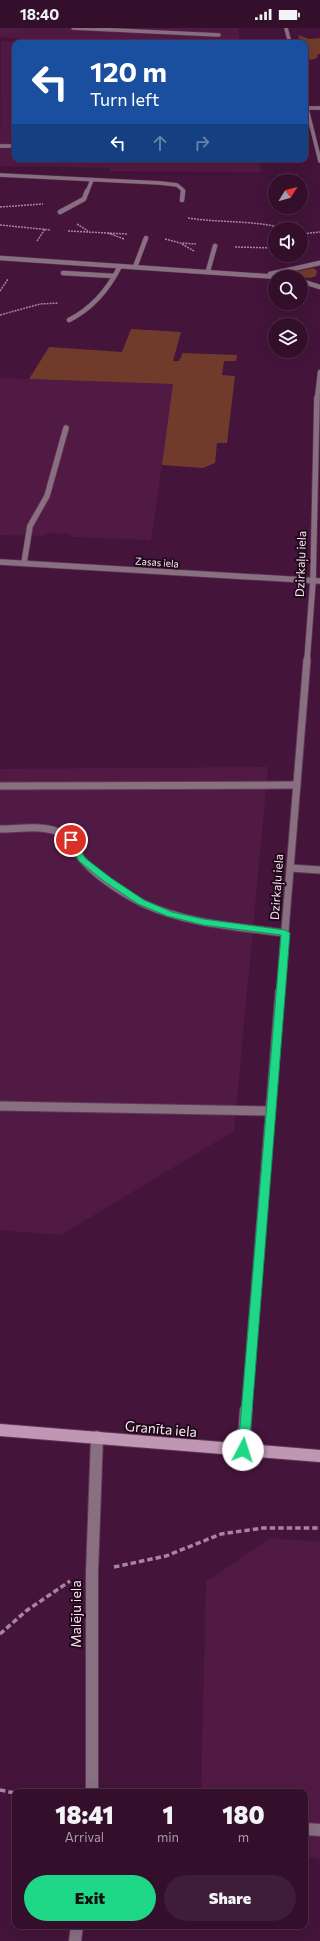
<!DOCTYPE html>
<meta charset="utf-8">
<style>
:root{--surface:#330f2c;--page:#3e1d38;--text:#f1f3f6;--muted:#a99ca9;--line:#4e2f48;--accent:#1fd887}
body{margin:0;font-family:Commissioner,sans-serif;background:var(--page);color:var(--text);height:100vh;display:flex;flex-direction:column;font-size:15px;white-space:nowrap}
*{box-sizing:border-box;margin:0}
p{font-size:13px;color:var(--muted)}
.icon{flex:none;width:22px;height:22px;fill:none;stroke:currentColor;stroke-width:2;stroke-linecap:round;stroke-linejoin:round}
.map{position:relative;flex:1;overflow:hidden}
.side{position:absolute;left:12px;top:1761px;width:296px;height:140px;display:flex;flex-direction:column;background:var(--surface);border-radius:8px;box-shadow:0 4px 16px #0002,0 0 0 1px var(--line)}
.side>*{flex:none}
.top-card{position:absolute;left:12px;top:12px;width:296px;height:122px;border-radius:8px;box-shadow:0 4px 16px #0002,0 0 0 1px var(--line);background:#1a4fa0;color:#fff;overflow:hidden}
.needle{width:26px;rotate:53deg}
.buttons{position:absolute;left:268px;top:146px;display:grid;gap:8px}
.buttons a{display:grid;place-items:center;width:40px;height:40px;border-radius:50%;background:var(--surface);box-shadow:0 4px 16px #0002,0 0 0 1px var(--line);font-size:20px}
.pin{position:absolute;display:grid;place-items:center;width:34px;height:34px;color:#fff;margin:-17px;border:2px solid #fff;border-radius:50%;box-shadow:0 1px 4px #0007}
.me{position:absolute;width:44px;margin:-22px;rotate:5deg;stroke-linejoin:round;filter:drop-shadow(0 0 3px #0008)}
.turn{display:flex;align-items:center;gap:14px;height:84px;padding:0 12px;font-size:18px}
.turn .icon{width:52px;height:52px;stroke-width:2.5}
.turn b{display:block;font-size:28px;line-height:34px}
.lanes{display:flex;align-items:center;height:38px;padding:0 12px;background:#0003;justify-content:center;gap:20px;direction:ltr}
.lanes .off{opacity:.35}
.eta{display:flex;justify-content:space-evenly;align-items:center;height:68px;text-align:center}
.eta b{font-size:24px;font-weight:800;line-height:28px}
.button{display:flex;gap:8px;margin-top:auto;padding:8px 12px}
.button a{flex:1;height:46px;border-radius:24px;background:var(--accent);color:#111;font-size:16px;font-weight:800;line-height:46px;text-align:center}
.button a+a{background:var(--page);color:var(--text)}
.status{display:flex;justify-content:space-between;align-items:center;height:28px;padding:0 20px;background:var(--surface);direction:ltr}
.status svg{height:11px;fill:currentColor}
.map>svg:first-child{display:block}
</style>
<div class="status"><b>18:40</b><svg viewBox="0 0 49 12"><path d="M0 12V9h3v3zM5 12V6h3v6zM10 12V3h3v9zM15 12V0h3v12zM26 1h20v11H26zM47 4h2v5h-2z"/></svg></div>
<div class="map">
<svg width="320" height="1913" viewBox="0 0 320 1913">
<rect width="100%" height="100%" fill="#44143a"/>
<path fill="#511a45" d="M0,0H238L240,15H65L0,9Z
M1,13L25,15H15V131H263L264,135H260L261,144L110,143V140L0,138Z
M0,350L174,356L151,512L72,509L68,506L51,505L42,508L0,507Z
M268,739L234,1103L61,1207L0,1202V741Z
M270,1510L320,1514V1831L305,1829V1764H201L206,1554Z"/>
<path fill="#713b2c" d="M298,7L309,11L320,10V26H318L317,30L311,32L305,29V15H298L300,12Z
M313,240L317,243L316,248L310,250L281,247Z
M131,301L181,304L173,333H179L183,325L237,327L236,333H224L222,347L235,348L227,415H217L215,435L203,440L162,437L173,356L29,351L49,319L122,324Z"/>
<g fill="none" stroke-linecap="round" stroke-linejoin="round">
<defs>
<path id="lane-far5" d="M73,0L219,7
M307,80H320
M0,118H15
M87,164L92,152"/>
<path id="lane-far4" d="M60,184L84,171L87,163
M135,239L146,210
M208,243L215,218
M63,245L114,248
M69,292C93,280 108,262 120,238"/>
<path id="lane-far3" d="M24,535L30,498L47,468L66,400"/>
<path id="lane-far2" d="M0,758L297,757
M0,801C20,801 44,796 63,806C73,811 75,822 81,830C96,848 121,864 142,875C187,896 237,899 285,905
M290,840L320,842"/>
<path id="lane-far1" d="M0,1078L271,1083"/>
<path id="lane" d="M305,1801L320,1802"/>
<path id="street-far5" d="M286,0L290,15
M305,73L320,133
M0,147L160,155L177,157L183,162V164"/>
<path id="street-far4" d="M182,172L183,163
M0,230L278,249
M270,246L320,235
M301,253L320,259
M317,371L320,344"/>
<path id="street-far3" d="M0,534L320,553
M307,633L313,553L317,370"/>
<path id="street-far2" d="M280,964L307,632"/>
<path id="street-far1" d="M246,1383L280,963"/>
<path id="street" d="M243,1422L246,1382
M92,1764V1544L97,1409
M75,1913L77,1898"/>
<path id="secondary" d="M0,1402L320,1428"/>
</defs>
<use href="#lane-far5" stroke="#613558" stroke-width="4.5"/>
<use href="#lane-far4" stroke="#613558" stroke-width="5.5"/>
<use href="#lane-far3" stroke="#613558" stroke-width="7"/>
<use href="#lane-far2" stroke="#613558" stroke-width="9"/>
<use href="#lane-far1" stroke="#613558" stroke-width="11"/>
<use href="#lane" stroke="#613558" stroke-width="14"/>
<use href="#street-far5" stroke="#613558" stroke-width="4.5"/>
<use href="#street-far4" stroke="#613558" stroke-width="5.5"/>
<use href="#street-far3" stroke="#613558" stroke-width="7"/>
<use href="#street-far2" stroke="#613558" stroke-width="9"/>
<use href="#street-far1" stroke="#613558" stroke-width="11"/>
<use href="#street" stroke="#613558" stroke-width="14"/>
<use href="#secondary" stroke="#613558" stroke-width="14"/>
<path stroke="#a8859f" stroke-width="1.5" stroke-dasharray="2 1" stroke-linecap="butt" d="M0,179L43,176
M188,190C221,195 255,192 287,201
M77,196L88,203
M0,197L51,202
M68,203L127,206
M108,205L124,211
M301,206L320,204
M165,211L180,215L196,216
M301,211L309,216
M37,213L45,201
M182,216L194,223
M235,219L275,220
M0,263L8,251
M0,287L40,276L58,275"/>
<path stroke="#a8859f" stroke-width="3.5" stroke-dasharray="5.5 3" stroke-linecap="butt" d="M114,1539L166,1528L221,1506L263,1500H320
M0,1606L26,1583L70,1553
M0,1762L15,1765"/>
<use href="#lane-far5" stroke="#897081" stroke-width="3.5"/>
<use href="#lane-far4" stroke="#897081" stroke-width="4.5"/>
<use href="#lane-far3" stroke="#897081" stroke-width="5.5"/>
<use href="#lane-far2" stroke="#897081" stroke-width="7"/>
<use href="#lane-far1" stroke="#897081" stroke-width="9"/>
<use href="#lane" stroke="#897081" stroke-width="12"/>
<use href="#street-far5" stroke="#897081" stroke-width="3.5"/>
<use href="#street-far4" stroke="#897081" stroke-width="4.5"/>
<use href="#street-far3" stroke="#897081" stroke-width="5.5"/>
<use href="#street-far2" stroke="#897081" stroke-width="7"/>
<use href="#street-far1" stroke="#897081" stroke-width="9"/>
<use href="#street" stroke="#897081" stroke-width="12"/>
<use href="#secondary" stroke="#bf97b3" stroke-width="12"/>
</g>
<path fill="#1fd887" stroke="#148c58" d="M71,809L74,810L85,830L111,850L144,872L172,884L203,891L285,902L290,905L249,1422L248,1426L243,1428L239,1426L238,1422L281,907L203,897L167,888L138,876L105,854L79,833L67,812Z"/>
<g text-anchor="middle" stroke-width="4" stroke-linejoin="round" paint-order="stroke">
<g font-size="10" fill="#fce3f4" stroke="#1f0a1a">
<text transform="translate(157 534) rotate(4)" y="4">Zasas iela</text>
</g>
<g font-size="12" fill="#fce3f4" stroke="#1f0a1a">
<text transform="translate(301 536) rotate(-88)" y="4">Dzirkaļu iela</text>
<text transform="translate(277 859) rotate(-86)" y="4">Dzirkaļu iela</text>
</g>
<g font-size="14" fill="#fce3f4" stroke="#1f0a1a">
<text transform="translate(161 1401) rotate(5)" y="5">Granīta iela</text>
<text transform="translate(76 1586) rotate(-90)" y="5">Malēju iela</text>
</g>
</g>
</svg>
<div class="buttons">
<a><svg class="needle" viewBox="-14 -14 28 28"><path d="M0-13l5 13h-10z" fill="#e53935"/><path d="M0 13l5-13h-10z" fill="#a99ca9"/></svg></a>
<a><svg class="icon" aria-label="sound" viewBox="0 0 24 24"><path d="M4 9h4l5-4v14l-5-4H4zM17 9q2 3 0 6"/></svg></a>
<a><svg class="icon" aria-label="search" viewBox="0 0 24 24"><circle cx="10" cy="10" r="6"/><path d="M15 15l6 6"/></svg></a>
<a><svg class="icon" aria-label="layers" viewBox="0 0 24 24"><path d="M12 4l9 5-9 5-9-5zM3 14l9 5 9-5"/></svg></a>
</div>
<div class="pin" style="left:71px;top:812px;background:#d93025"><svg class="icon" aria-label="arrive" viewBox="0 0 24 24"><path d="M6 21V4h12l-3 4 3 4H6"/></svg></div>
<svg class="me" style="left:243px;top:1422px" viewBox="-20 -20 40 40"><circle r="19" fill="#fff"/><path d="M0-13L10 11 0 6-10 11z" fill="#1fd887"/></svg>
<div class="top-card">
<div class="turn"><svg class="icon" aria-label="left" viewBox="0 0 24 24"><path d="M17 20v-9H6M10 6l-5 5 5 5"/></svg><div><b>120 m</b>Turn left</div></div>
<div class="lanes"><svg class="icon" aria-label="left" viewBox="0 0 24 24"><path d="M17 20v-9H6M10 6l-5 5 5 5"/></svg><svg class="icon off" aria-label="ahead" viewBox="0 0 24 24"><path d="M12 20V5M6 11l6-6 6 6"/></svg><svg class="icon off" aria-label="right" viewBox="0 0 24 24"><path d="M7 20v-9h11M14 6l5 5-5 5"/></svg></div>
</div>
<section class="side">
<div class="eta">
<div><b>18:41</b><p>Arrival</p></div>
<div><b>1</b><p>min</p></div>
<div><b>180</b><p>m</p></div>
</div>
<div class="button"><a>Exit</a><a>Share</a></div>
</section>
</div>
